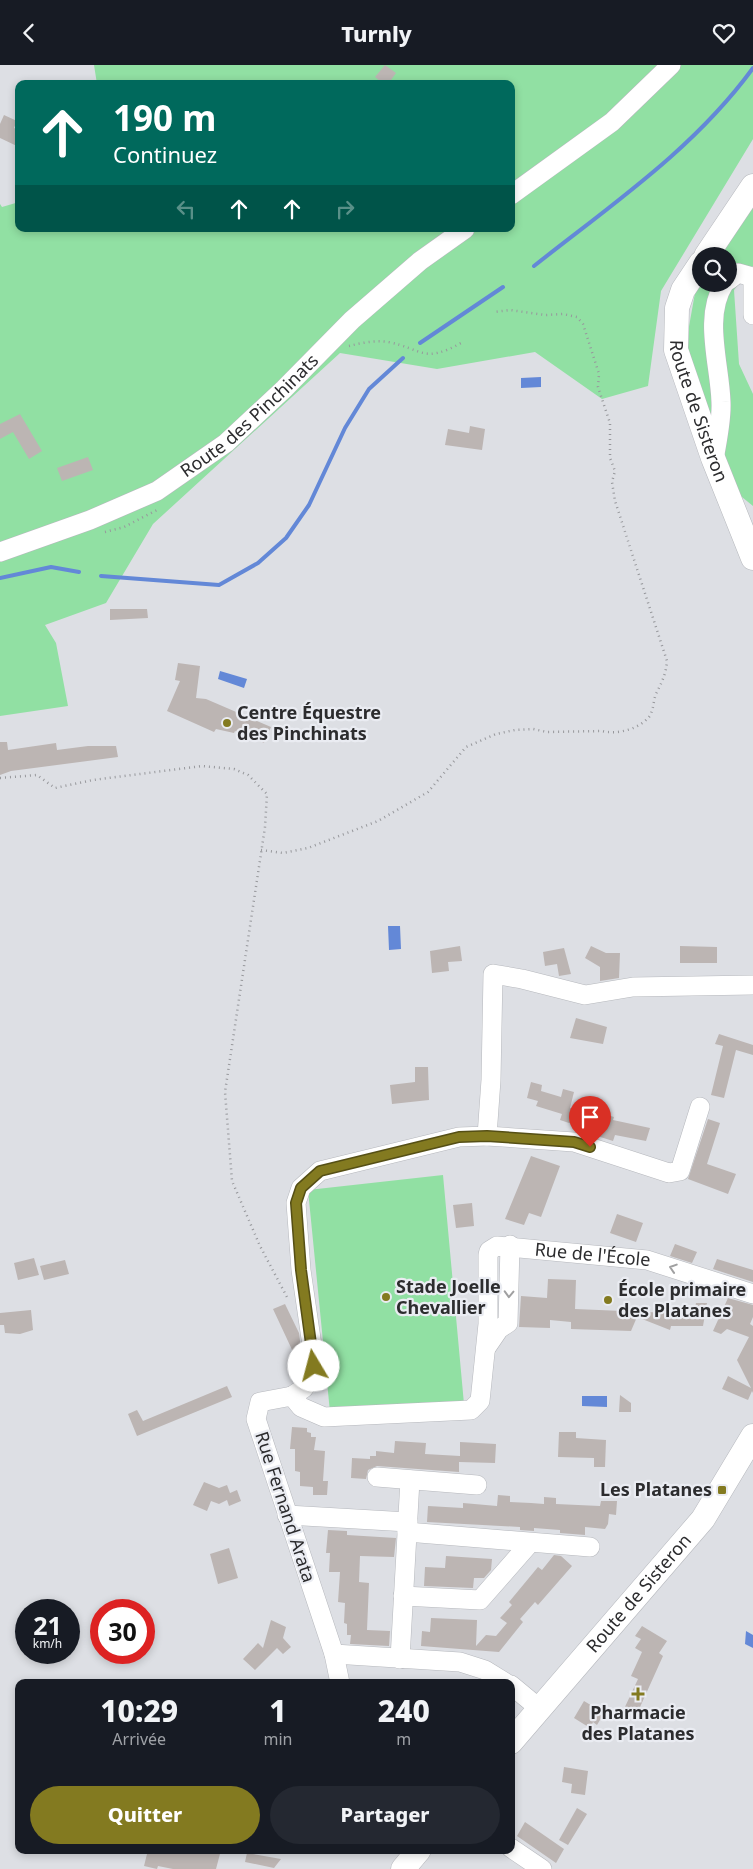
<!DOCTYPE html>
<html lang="fr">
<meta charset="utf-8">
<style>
:root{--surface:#171b24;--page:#242831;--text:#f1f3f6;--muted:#9ea1a6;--accent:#837a20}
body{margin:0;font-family:"Noto Sans",sans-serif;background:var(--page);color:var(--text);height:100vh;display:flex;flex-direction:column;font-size:19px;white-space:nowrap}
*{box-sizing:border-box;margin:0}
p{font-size:16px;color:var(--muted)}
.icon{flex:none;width:28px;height:28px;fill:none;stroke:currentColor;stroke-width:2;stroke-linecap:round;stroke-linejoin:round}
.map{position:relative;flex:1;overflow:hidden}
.drawer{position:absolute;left:15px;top:1614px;width:500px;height:175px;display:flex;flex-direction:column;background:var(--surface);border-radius:10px;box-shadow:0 2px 8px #0003}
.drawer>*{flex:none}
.hud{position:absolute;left:15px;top:15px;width:500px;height:152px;border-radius:10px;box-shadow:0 2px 8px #0003;background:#00695c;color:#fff;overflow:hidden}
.fabs{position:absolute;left:692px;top:182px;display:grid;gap:10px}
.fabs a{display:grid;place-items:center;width:45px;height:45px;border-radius:50%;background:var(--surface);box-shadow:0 2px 8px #0003;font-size:25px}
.speed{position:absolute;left:15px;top:1534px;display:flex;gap:10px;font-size:25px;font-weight:700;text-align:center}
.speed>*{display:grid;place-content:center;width:65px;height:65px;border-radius:50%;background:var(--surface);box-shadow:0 2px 8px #0003;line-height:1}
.speed small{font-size:12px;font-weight:400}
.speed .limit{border:8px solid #d22;background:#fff;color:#111}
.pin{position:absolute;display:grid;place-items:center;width:42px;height:42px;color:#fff;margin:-51px -21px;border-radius:50% 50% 50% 0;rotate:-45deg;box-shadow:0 0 5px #0007}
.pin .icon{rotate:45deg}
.me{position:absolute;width:55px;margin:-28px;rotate:352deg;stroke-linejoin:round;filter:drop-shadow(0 0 4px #0008)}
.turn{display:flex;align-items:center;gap:18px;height:105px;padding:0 15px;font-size:22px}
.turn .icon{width:65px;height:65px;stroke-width:2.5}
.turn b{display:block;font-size:35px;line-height:42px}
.lanes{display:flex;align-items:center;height:48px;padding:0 15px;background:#0003;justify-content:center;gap:25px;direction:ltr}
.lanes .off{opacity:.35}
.eta{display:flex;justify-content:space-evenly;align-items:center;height:85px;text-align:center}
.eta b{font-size:30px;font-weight:800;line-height:35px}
.cta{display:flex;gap:10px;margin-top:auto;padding:10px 15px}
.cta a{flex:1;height:58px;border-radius:30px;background:var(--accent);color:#fff;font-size:20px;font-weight:800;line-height:58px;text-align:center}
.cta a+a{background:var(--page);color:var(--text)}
header{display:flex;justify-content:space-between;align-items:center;height:65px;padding:0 15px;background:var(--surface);font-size:22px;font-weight:800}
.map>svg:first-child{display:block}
</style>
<header><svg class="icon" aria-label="back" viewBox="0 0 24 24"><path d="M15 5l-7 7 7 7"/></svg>Turnly<svg class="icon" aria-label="heart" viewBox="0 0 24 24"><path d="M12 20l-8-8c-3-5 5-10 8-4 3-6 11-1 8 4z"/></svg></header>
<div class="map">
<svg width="753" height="1804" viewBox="0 0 753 1804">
<rect width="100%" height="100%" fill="#dddfe4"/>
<path fill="#91e0a3" d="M94,0H753V74L661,226L648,321L602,334L535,287L437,304L340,288L153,459L106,538L45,560L56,578L68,641L0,651V139L2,142L19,137V164H511V19H97Z
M753,141V201L734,225L739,299L753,329V441L737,428L685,284L698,211L701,219H729V191H714Z
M443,1110L464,1339L330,1347L308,1125Z"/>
<path fill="#6388d7" d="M541,312V322L521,323V313Z
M220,606L247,614L244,623L218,614Z
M388,861H400L401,884L389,885Z
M582,1331H607V1342L582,1341Z
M746,1566L753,1570V1583L745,1579Z"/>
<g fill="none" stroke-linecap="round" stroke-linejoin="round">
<path stroke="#6388d7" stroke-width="4" d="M534,201C611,140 694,84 753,3
M420,278L503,222
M101,511L219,520L258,498L286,473L309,440L345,363L369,324L403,293
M0,513L51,502L79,507"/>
</g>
<path fill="#bcb5b3" d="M385,0L396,8L388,19H384L375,12Z
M4,50L17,56L14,63L19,65V82L0,73V59Z
M20,349L42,386L29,394L13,367L0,374V359Z
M470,361L485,364L482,385L445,380L448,364L469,368Z
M88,392L93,405L62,416L57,403Z
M110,544H147L148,553L110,555Z
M178,598L200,601L196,633L206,634L271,662L264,678L235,666L234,668L216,664L214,667L167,646L180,616L175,615Z
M0,677H7L8,685L56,678L57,685L88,681H116L118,692L11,706L0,710Z
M460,881L462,896L448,897L449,906L432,908L430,886Z
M591,881L606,888H620L619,913L600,916V902L585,893Z
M680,881L717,882V898H680Z
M564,883L571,909L559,911L557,899L545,901L543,887Z
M576,953L607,962L603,979L570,973Z
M719,969L753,980V990L736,985L724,1033L711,1030L723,981L715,979Z
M415,1002H428L429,1035L392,1039L390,1020L415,1017Z
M531,1017L542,1020L541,1026L561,1032L563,1024L574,1027L570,1043L576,1045L572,1059L560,1055L562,1049L536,1041L538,1036L527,1033Z
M600,1048L614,1052L613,1055L650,1063L646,1076L615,1070L613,1076L594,1070Z
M708,1054L720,1058L707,1099L736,1109L728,1129L688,1114Z
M531,1091L560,1101L541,1152L529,1148L524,1160L505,1154Z
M472,1138L474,1161L456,1163L453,1140Z
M617,1149L643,1158L636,1177L610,1168Z
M675,1179L697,1187L692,1198L670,1191Z
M34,1193L39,1210L18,1215L14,1198Z
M717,1194L753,1205V1217L713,1204Z
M65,1195L69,1209L44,1215L40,1201Z
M548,1214L576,1215L575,1244L694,1249L696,1238H707L703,1261H671L670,1265L637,1252L631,1266L571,1264V1257L550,1255V1263L519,1262L521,1231L547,1233Z
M728,1233L753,1240V1252L750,1259L753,1261V1328L752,1326L748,1335L722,1324L728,1311L751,1323L737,1295L749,1272L727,1264L721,1269L713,1266Z
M285,1239L299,1268L303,1299L301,1304L273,1244Z
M31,1245L33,1265L20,1269L5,1268L4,1260H0V1248Z
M227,1321L232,1332L137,1371L128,1349L137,1345L143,1356Z
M620,1330L631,1338V1347H619Z
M292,1362L307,1363V1367L311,1368V1372H316L314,1385L325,1386L323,1416H328L327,1430H313V1422L300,1421V1407L295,1406V1384H290Z
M559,1367H576V1373L606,1375L605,1402H594V1393L558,1392Z
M395,1376L426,1378L425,1389L460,1391V1377L496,1379L495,1398L459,1397V1407L377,1401L368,1405L366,1414L351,1413L352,1393L370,1394V1391H376V1386L394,1388Z
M204,1417L219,1423L227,1420L230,1428L237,1425L241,1436L229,1441L227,1435L219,1439L211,1436L207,1446L193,1440Z
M498,1430L510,1431V1437L531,1438L544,1439V1432L556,1433V1439L600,1441L601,1436H617L616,1450L609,1449L608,1459L605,1464L585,1462V1470L560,1468V1465L534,1463V1466L520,1465V1462L427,1457L428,1441L463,1443V1438L497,1441Z
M328,1465L347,1466V1470L396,1473L394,1492L360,1491L359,1517L369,1518L367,1565L390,1566L389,1581L350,1579L351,1570H347V1559L344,1558L345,1538L338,1537L340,1507H329L330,1488H326Z
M229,1483L238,1513L218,1519L210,1489Z
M554,1490L561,1491L572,1501L538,1540L535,1537L520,1554L523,1557L499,1587L421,1581L422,1566L430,1567L431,1553L477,1555L476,1581L486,1570L496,1571L507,1558L500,1553L512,1540L509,1537L538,1502L542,1505Z
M446,1491L492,1494L491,1505L484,1513H474L473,1523L424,1521L425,1502L445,1503Z
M271,1555L286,1562L283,1573L291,1582L283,1589L277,1583L255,1605L243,1594L258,1578L263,1583Z
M642,1561L667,1576L659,1588L663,1591L636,1651L624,1644L638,1614L631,1611L642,1587L635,1583L641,1574L635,1571Z
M584,1636L604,1648L597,1660L593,1657L590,1663L574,1653Z
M564,1702L588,1706L585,1730L571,1728L572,1719L562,1717Z
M577,1743L587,1749L568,1780L559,1775Z
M525,1757L564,1784L556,1798L517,1771Z
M148,1785H221L216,1804H173L158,1801L157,1804L144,1801Z
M247,1788L281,1794L274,1803L245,1797Z"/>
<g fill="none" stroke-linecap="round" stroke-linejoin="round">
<defs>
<g id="minor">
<path d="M511,130L612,57L671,0"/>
<path d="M729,215L738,208L753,212"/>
<path d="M753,217V250"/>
<path d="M714,395C717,376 722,355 721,337C720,300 703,252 724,219"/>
<path id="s1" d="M0,487L90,455L157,426L226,378L284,324L352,255L420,196L465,164"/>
<path d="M487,1071L574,1077L669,1108L680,1106L700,1042"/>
<path d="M486,1283L499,1264L508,1258L510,1180"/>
<path d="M292,1331L304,1323L315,1301L301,1205L296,1138L301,1123L320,1106L459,1072L487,1071L491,1015L493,909L522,914L585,930L633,922L753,920"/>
<path d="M377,1412L477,1420"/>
<path d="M287,1450L408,1457"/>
<path d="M407,1467L590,1482"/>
<path d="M403,1531L480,1535L530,1478"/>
<path d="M334,1589L340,1618"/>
<path d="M400,1594L410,1415"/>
<path id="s2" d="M506,1618L485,1605L460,1597L334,1589L256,1354L260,1337L292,1331L301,1342L324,1352L471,1345L480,1336L488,1259V1190L489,1186L497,1181L647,1195L753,1229"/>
<path d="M511,1620L540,1644"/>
<path d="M511,1783L542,1804"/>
</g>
<g id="major">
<path d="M706,191L753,121"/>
<path id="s3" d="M701,198L683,225L677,243L676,285L713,393L753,493"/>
<path id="s4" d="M511,1677L703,1454L753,1371"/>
<path d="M403,1804L419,1785"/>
</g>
</defs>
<use href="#minor" stroke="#b6b8bd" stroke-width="20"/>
<use href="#major" stroke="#b6b8bd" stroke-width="25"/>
<path stroke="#97989c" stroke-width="2.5" stroke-dasharray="1 4" stroke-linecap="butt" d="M349,281C361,278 375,275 388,277C423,284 423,299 461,278
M105,467L124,462L157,445
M0,713L37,710L55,723L93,715L202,701L234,704L248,710L267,729L265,762L225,1027L232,1116L260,1181L288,1234
M261,785L283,788L308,783L378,756L428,727L466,682L496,669L515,665L533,664L547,667L602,666C617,670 639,664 649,652C654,645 653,636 656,629C662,617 666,609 667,596L615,436L612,417L615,406L610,393V358L598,322L599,309L583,259L577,252L563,249L545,250L510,245L494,247"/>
<use href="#minor" stroke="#fff" stroke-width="19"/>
<use href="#major" stroke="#fff" stroke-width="24"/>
</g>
<defs><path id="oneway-chevron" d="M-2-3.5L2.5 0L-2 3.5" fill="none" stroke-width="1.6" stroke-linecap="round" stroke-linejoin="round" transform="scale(1.25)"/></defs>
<g stroke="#a0a0a1">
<use href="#oneway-chevron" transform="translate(673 1203) rotate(-162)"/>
<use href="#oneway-chevron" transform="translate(509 1229) rotate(92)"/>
</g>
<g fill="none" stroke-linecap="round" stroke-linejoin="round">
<defs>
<path id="route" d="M314,1301L301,1205L296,1138L301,1123L320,1106L459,1072L487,1071L574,1077L590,1082"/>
</defs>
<use href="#route" stroke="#554f15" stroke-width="12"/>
<use href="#route" stroke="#837a20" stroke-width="9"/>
</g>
<g fill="#837a20" stroke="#eaecf2" stroke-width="2">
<circle cx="227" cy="658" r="5"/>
<circle cx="386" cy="1232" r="5"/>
<circle cx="608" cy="1235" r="5"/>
<rect x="717" y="1420" width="10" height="10" rx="2.5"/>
<path d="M635.5 1621.5h5v5h5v5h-5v5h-5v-5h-5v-5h5z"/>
</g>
<g text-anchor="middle" stroke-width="4.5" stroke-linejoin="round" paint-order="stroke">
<g font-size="18" fill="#2c2c2e" stroke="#eaecf2">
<text dy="6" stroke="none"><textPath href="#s3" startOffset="158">Route de Sisteron</textPath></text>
<text dy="6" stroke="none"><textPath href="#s1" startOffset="288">Route des Pinchinats</textPath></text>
<text dy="6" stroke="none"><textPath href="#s2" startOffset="930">Rue de l'École</textPath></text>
<text transform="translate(285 1442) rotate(72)" y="6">Rue Fernand Arata</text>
<text dy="6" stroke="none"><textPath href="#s4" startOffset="196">Route de Sisteron</textPath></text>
</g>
<g font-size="18" font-weight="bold" fill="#2c2c2e" stroke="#eaecf2" text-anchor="start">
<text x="237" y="654">Centre Équestre<tspan x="237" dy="21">des Pinchinats</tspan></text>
<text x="396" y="1228">Stade Joelle<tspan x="396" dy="21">Chevallier</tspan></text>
<text x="618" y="1231">École primaire<tspan x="618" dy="21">des Platanes</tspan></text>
<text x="712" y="1431" text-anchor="end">Les Platanes</text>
<text x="638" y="1654" text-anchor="middle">Pharmacie<tspan x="638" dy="21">des Platanes</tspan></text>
</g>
</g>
</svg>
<div class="fabs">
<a><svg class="icon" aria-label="search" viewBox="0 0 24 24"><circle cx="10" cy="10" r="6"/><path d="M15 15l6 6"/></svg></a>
</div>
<div class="speed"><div>21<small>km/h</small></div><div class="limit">30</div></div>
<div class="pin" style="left:590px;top:1082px;background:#d93025"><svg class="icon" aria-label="arrive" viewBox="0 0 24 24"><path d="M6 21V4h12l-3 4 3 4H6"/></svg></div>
<svg class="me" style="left:314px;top:1301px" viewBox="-20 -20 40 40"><circle r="19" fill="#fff"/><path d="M0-13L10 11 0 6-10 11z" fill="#837a20"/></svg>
<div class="hud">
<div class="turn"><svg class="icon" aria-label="ahead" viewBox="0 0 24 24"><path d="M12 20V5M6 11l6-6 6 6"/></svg><div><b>190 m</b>Continuez</div></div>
<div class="lanes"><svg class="icon off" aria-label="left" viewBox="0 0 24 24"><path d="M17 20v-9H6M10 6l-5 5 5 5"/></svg><svg class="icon" aria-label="ahead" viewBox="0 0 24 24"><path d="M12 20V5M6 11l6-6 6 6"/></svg><svg class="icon" aria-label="ahead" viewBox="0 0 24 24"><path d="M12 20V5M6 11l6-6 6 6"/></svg><svg class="icon off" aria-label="right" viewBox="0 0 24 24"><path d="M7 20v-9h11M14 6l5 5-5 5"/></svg></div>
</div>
<section class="drawer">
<div class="eta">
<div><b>10:29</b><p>Arrivée</p></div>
<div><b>1</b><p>min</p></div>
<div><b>240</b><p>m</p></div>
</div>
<div class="cta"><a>Quitter</a><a>Partager</a></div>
</section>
</div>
